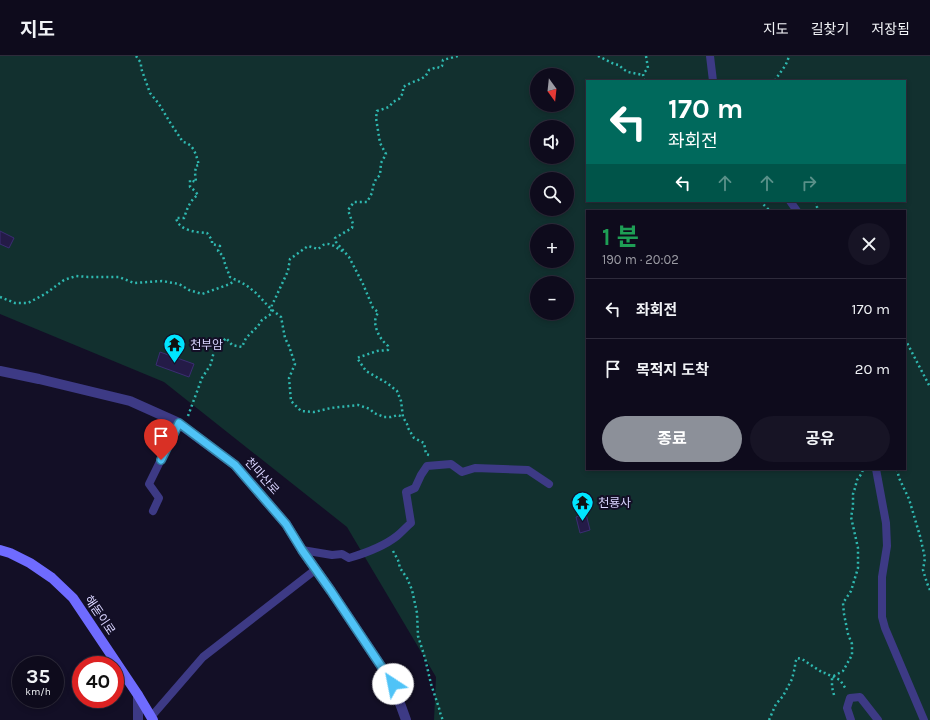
<!DOCTYPE html>
<html lang="ko">
<meta charset="utf-8">
<style>
:root{--surface:#0e0b1c;--page:#171425;--text:#f1f3f6;--muted:#9b9ba3;--line:#2e2b3b;--accent:#8c9099}
body{margin:0;font-family:Karla,"Noto Sans KR",sans-serif;background:var(--page);color:var(--text);height:100vh;display:flex;flex-direction:column;font-size:15px;white-space:nowrap}
*{box-sizing:border-box;margin:0}
p{font-size:13px;color:var(--muted)}
.icon{flex:none;width:22px;height:22px;fill:none;stroke:currentColor;stroke-width:2;stroke-linecap:round;stroke-linejoin:round}
.map{position:relative;flex:1;overflow:hidden}
.sheet{position:absolute;left:586px;top:154px;width:320px;height:260px;display:flex;flex-direction:column;background:var(--surface);border-radius:0px;box-shadow:0 2px 6px #0003,0 0 0 1px var(--line)}
.sheet>*{flex:none}
.hud{position:absolute;left:586px;top:24px;width:320px;height:122px;border-radius:0px;box-shadow:0 2px 6px #0003,0 0 0 1px var(--line);background:#00695c;color:#fff;overflow:hidden}
.needle{width:26px;rotate:165deg}
.fabs{position:absolute;left:530px;top:12px;display:grid;gap:8px}
.fabs a{display:grid;place-items:center;width:44px;height:44px;border-radius:50%;background:var(--surface);box-shadow:0 2px 6px #0003,0 0 0 1px var(--line);font-size:20px}
.speed{position:absolute;left:12px;top:600px;display:flex;gap:8px;font-size:20px;font-weight:700;text-align:center}
.speed>*{display:grid;place-content:center;width:52px;height:52px;border-radius:50%;background:var(--surface);box-shadow:0 2px 6px #0003,0 0 0 1px var(--line);line-height:1}
.speed small{font-size:10px;font-weight:400}
.speed .limit{border:6px solid #d22;background:#fff;color:#111}
.pin{position:absolute;display:grid;place-items:center;width:34px;height:34px;color:#fff;margin:-41px -17px;border-radius:50% 50% 50% 0;rotate:-45deg;box-shadow:0 0 4px #0007}
.pin .icon{rotate:45deg}
.me{position:absolute;width:44px;margin:-22px;rotate:326deg;stroke-linejoin:round;filter:drop-shadow(0 0 3px #0008)}
.turn{display:flex;align-items:center;gap:14px;height:84px;padding:0 16px;font-size:18px}
.turn .icon{width:52px;height:52px;stroke-width:2.5}
.turn b{display:block;font-size:28px;line-height:34px}
.lanes{display:flex;align-items:center;height:38px;padding:0 16px;background:#0003;justify-content:center;gap:20px;direction:ltr}
.lanes .off{opacity:.35}
.round{display:grid;place-items:center;flex:none;width:42px;height:42px;border-radius:21px;background:var(--page)}
.overview{display:flex;align-items:center;justify-content:space-between;height:68px;padding:0 16px}
h1{font-size:24px;font-weight:700;line-height:30px;color:#1e9e55}
.action{display:flex;gap:8px;margin-top:auto;padding:8px 16px}
.action a{flex:1;height:46px;border-radius:24px;background:var(--accent);color:#fff;font-size:16px;font-weight:700;line-height:46px;text-align:center}
.action a+a{background:var(--page);color:var(--text)}
ul{padding:0;list-style:none}
li{display:flex;align-items:center;gap:12px;height:60px;padding:0 16px;border-top:1px solid var(--line)}
li div{flex:1}
li b{display:block;font-size:15px}
li em{font-style:normal}
header{display:flex;align-items:center;gap:24px;box-sizing:border-box;height:56px;padding:0 20px;background:var(--surface);border-bottom:1px solid var(--line)}
header strong{font-size:19px}
nav{display:flex;gap:22px;margin-inline-start:auto;font-size:14px}
.map>svg:first-child{display:block}
</style>
<header>
<strong>지도</strong>
<nav><a>지도</a><a>길찾기</a><a>저장됨</a></nav>
</header>
<div class="map">
<svg width="930" height="664" viewBox="0 0 930 664">
<rect width="100%" height="100%" fill="#130f26"/>
<path fill="#12302f" fill-rule="evenodd" d="M0,0H930V664H434L436,621L347,471L164,326L0,258ZM537,19H567V49H537ZM587,25H905V145H587ZM537,71H567V101H537ZM537,123H567V153H537ZM587,155H905V413H587ZM537,175H567V205H537ZM537,227H567V257H537Z"/>
<path fill="#241b47" stroke="#3b2d73" d="M0,175L14,182L9,192L0,188Z
M160,296L194,308L189,321L156,309Z
M586,458L590,474L580,477L576,461Z"/>
<g fill="none" stroke-linecap="round" stroke-linejoin="round">
<path stroke="#2fb8b0" stroke-width="2.5" stroke-dasharray="2 3" stroke-linecap="butt" d="M136,0L141,7V12L150,37L159,48L171,68L183,86C194,88 196,99 199,109L196,110L195,117L196,126L190,124V131L195,135L198,139C190,144 187,153 184,162H176C179,175 196,176 207,177L212,184V188L220,190L218,195L223,200L225,208L230,221L246,229L256,237L271,253L281,261L285,282L289,290L295,308L289,322L291,345L301,355L314,356L331,352L358,349L370,353L374,357L384,361H391L398,359L403,361
M598,0L614,8L619,9L623,13L628,16L643,19
M644,25L643,18L648,12L646,0
M775,25C780,15 786,12 789,0
M760,145L770,155
M816,145L817,151L818,155
M0,241L15,247H28L45,238L64,224L76,220L88,221H119L134,227L162,225L179,228L189,234L202,238L230,228L235,224
M905,283L930,331
M188,360L202,322L211,308L214,295L221,288L226,282L232,289L242,291L246,282L258,270L262,264L271,258L272,248L274,245L288,215L290,203L308,190L318,193C320,192 323,188 326,188C333,187 338,194 345,196
M429,399L426,398L424,387L414,382L408,372L407,368L403,361L401,345L397,335L387,327L366,315L357,302L377,295L388,294V290C381,284 376,276 375,266C375,263 377,259 378,256L373,252L363,228L349,201L336,186L335,182L352,172L353,168L348,154L354,146H367L372,137L373,130L376,123L380,119L381,107L386,98L380,87L376,62L377,55L389,51L393,46L399,43L403,37V31C407,29 412,26 416,25C423,22 426,21 429,14L437,11L440,12L442,10L443,4L458,0
M897,413L899,422L909,443L920,480L925,502L923,514L927,527L930,534
M393,495L398,504L400,512L407,522L412,534L417,557L418,580L425,602L431,628L439,652L441,660L443,664
M834,639L832,631V621L843,615L852,599V588L848,578L844,558L843,547L851,535L858,512V492L851,461L853,451V438L855,432L857,424L862,417L863,413
M769,664L776,648L783,640L792,623L795,611V607L797,602L802,603L823,617H825L840,624L846,633"/>
<path stroke="#3d3a85" stroke-width="8" d="M710,0L713,25
M790,145L797,155
M876,413L886,467L887,490L882,521V561L885,572L924,664
M153,455L159,442L149,428L179,367
M302,494L332,499L342,498L349,502C366,497 383,491 397,480C402,476 406,471 411,467L406,436L415,432L421,419L427,410L451,408L462,416L475,412L528,414L549,428
M151,661L203,601L315,514
M851,664L847,652L850,642L860,641L878,664"/>
<path stroke="#3d3a85" stroke-width="10" d="M0,315L39,323L130,345L177,366L235,409L286,468L302,494L331,535L393,628L406,664
M138,639V664"/>
<path stroke="#6f6bff" stroke-width="10" d="M0,494L10,497L30,507L52,522L73,542L138,639L153,664"/>
</g>
<g fill="none" stroke-linecap="round" stroke-linejoin="round">
<defs>
<path id="route" d="M161,404L179,367L235,409L286,468L302,494L331,535L393,628"/>
</defs>
<use href="#route" stroke="#337fa1" stroke-width="10"/>
<use href="#route" stroke="#4fc3f7" stroke-width="7"/>
</g>
<defs>
<symbol id="temple-pin" viewBox="-11 -11 22 30"><path d="M0 17L-7.5 6A9.5 9.5 0 1 1 7.5 6Z" fill="#00e5ff" stroke="#130f26"/><path d="M0-6L5-2H3V0L6.5 2.5H4V6H1.5V3h-3V6H-4V2.5H-6.5L-3 0V-2H-5Z" fill="#111"/></symbol>
</defs>
<g fill-rule="evenodd">
<use href="#temple-pin" x="162" y="276" width="25" height="34"/>
<use href="#temple-pin" x="570" y="434" width="25" height="34"/>
</g>
<g text-anchor="middle" stroke-width="4" stroke-linejoin="round" paint-order="stroke">
<g font-size="12" fill="#d9d4ff" stroke="#130f26" text-anchor="start">
<text x="190" y="293">천부암</text>
<text x="598" y="451">천룡사</text>
</g>
<g font-size="12" fill="#d9d4ff" stroke="#130f26">
<text transform="translate(262 420) rotate(48)" y="4">천마산로</text>
<text transform="translate(100 559) rotate(56)" y="4">해돋이로</text>
</g>
</g>
</svg>
<div class="fabs">
<a><svg class="needle" viewBox="-14 -14 28 28"><path d="M0-13l5 13h-10z" fill="#e53935"/><path d="M0 13l5-13h-10z" fill="#9b9ba3"/></svg></a>
<a><svg class="icon" aria-label="sound" viewBox="0 0 24 24"><path d="M4 9h4l5-4v14l-5-4H4zM17 9q2 3 0 6"/></svg></a>
<a><svg class="icon" aria-label="search" viewBox="0 0 24 24"><circle cx="10" cy="10" r="6"/><path d="M15 15l6 6"/></svg></a>
<a>+</a>
<a>−</a>
</div>
<div class="speed"><div>35<small>km/h</small></div><div class="limit">40</div></div>
<div class="pin" style="left:161px;top:404px;background:#d93025"><svg class="icon" aria-label="arrive" viewBox="0 0 24 24"><path d="M6 21V4h12l-3 4 3 4H6"/></svg></div>
<svg class="me" style="left:393px;top:628px" viewBox="-20 -20 40 40"><circle r="19" fill="#fff"/><path d="M0-13L10 11 0 6-10 11z" fill="#4fc3f7"/></svg>
<div class="hud">
<div class="turn"><svg class="icon" aria-label="left" viewBox="0 0 24 24"><path d="M17 20v-9H6M10 6l-5 5 5 5"/></svg><div><b>170 m</b>좌회전</div></div>
<div class="lanes"><svg class="icon" aria-label="left" viewBox="0 0 24 24"><path d="M17 20v-9H6M10 6l-5 5 5 5"/></svg><svg class="icon off" aria-label="ahead" viewBox="0 0 24 24"><path d="M12 20V5M6 11l6-6 6 6"/></svg><svg class="icon off" aria-label="ahead" viewBox="0 0 24 24"><path d="M12 20V5M6 11l6-6 6 6"/></svg><svg class="icon off" aria-label="right" viewBox="0 0 24 24"><path d="M7 20v-9h11M14 6l5 5-5 5"/></svg></div>
</div>
<section class="sheet">
<div class="overview"><div><h1>1 분</h1><p>190 m · 20:02</p></div><a class="round"><svg class="icon" aria-label="close" viewBox="0 0 24 24"><path d="M6 6l12 12M18 6L6 18"/></svg></a></div>
<ul>
<li><svg class="icon" aria-label="left" viewBox="0 0 24 24"><path d="M17 20v-9H6M10 6l-5 5 5 5"/></svg><div><b>좌회전</b></div><em>170 m</em></li>
<li><svg class="icon" aria-label="arrive" viewBox="0 0 24 24"><path d="M6 21V4h12l-3 4 3 4H6"/></svg><div><b>목적지 도착</b></div><em>20 m</em></li>
</ul>
<div class="action"><a>종료</a><a>공유</a></div>
</section>
</div>
